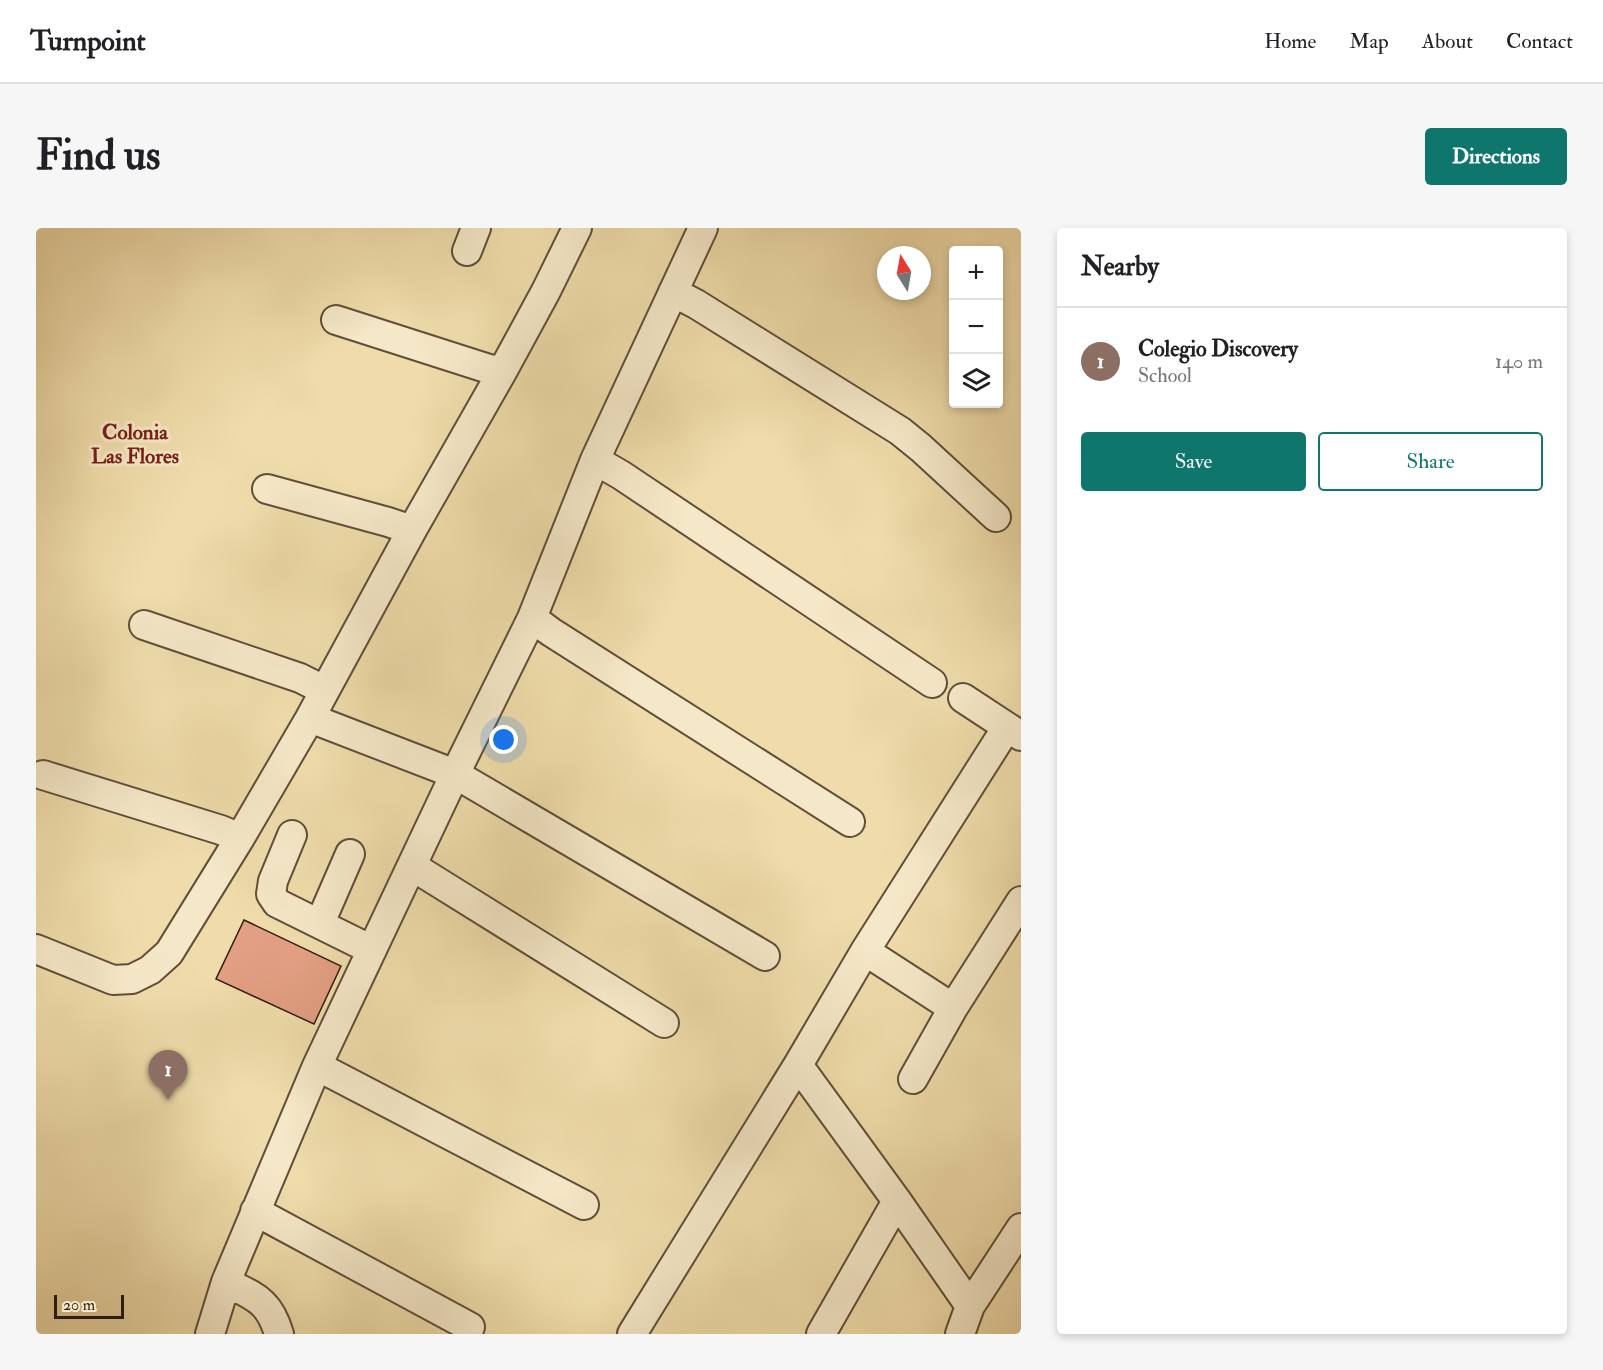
<!DOCTYPE html>
<meta charset="utf-8">
<style>
:root{--surface:#fff;--page:#f6f6f6;--text:#202124;--muted:#757577;--line:#e0e0e0;--accent:#0f766e}
body{margin:0;font-family:"IM FELL Double Pica",serif;background:var(--page);color:var(--text)}
.controls{position:absolute;right:18px;top:18px;display:grid;overflow:hidden;border-radius:6px;box-shadow:0 3px 9px #0003}
.controls button{width:54px;height:54px;display:grid;place-items:center;padding:0;border:0;border-bottom:2px solid var(--line);background:var(--surface);color:var(--text);font:30px sans-serif}
.compass{position:absolute;left:841px;top:18px;width:54px;height:54px;border-radius:50%;background:var(--surface);box-shadow:0 3px 9px #0003;rotate:349deg}
.scale{position:absolute;left:18px;bottom:15px;width:70px;box-sizing:border-box;padding-left:6px;border:3px solid #301e13;border-top:0;font-size:16px;line-height:21px;white-space:nowrap;color:#301e13;-webkit-text-stroke:4px #f5e8c8;paint-order:stroke}
.you{position:absolute;left:468px;top:512px;width:21px;height:21px;margin:-15px;border:4px solid #fff;border-radius:50%;background:#1a73e8;box-shadow:0 0 0 9px #1a73e833}
.badge{display:grid;place-items:center;width:39px;height:39px;border-radius:50%;background:var(--accent);color:#fff;font-size:20px;font-weight:700}
.pin{position:absolute;translate:-50% -50px;filter:drop-shadow(0 2px 3px #0008)}
.pin::after{content:'';position:absolute;top:32px;width:21px;height:18px;background:inherit;clip-path:polygon(0 0,100% 0,50% 100%)}
.list{margin:0;padding:0;list-style:none}
h2{display:flex;justify-content:space-between;align-items:center;height:78px;margin:0;padding:0 24px;font-size:26px}
h2 small{font-size:20px;font-weight:400;color:var(--muted)}
.list li{display:grid;grid-template-columns:39px 1fr auto;gap:18px;align-items:center;box-sizing:border-box;height:108px;padding:0 24px;border-top:2px solid var(--line)}
.list b{display:block;font-size:22px;white-space:nowrap}
.list p{margin:0;font-size:20px;white-space:nowrap;color:var(--muted)}
.list em{font-size:20px;font-style:normal;color:var(--muted)}
.actions{display:flex;gap:12px;padding:18px 24px}
.actions a{flex:1;padding:14px 0;border:2px solid var(--accent);border-radius:6px;text-align:center;font-size:21px;color:var(--accent)}
.actions .main{background:var(--accent);color:#fff}
.icon{flex:none;width:33px;height:33px;fill:none;stroke:currentColor;stroke-width:2;stroke-linecap:round;stroke-linejoin:round}
.map{position:relative;flex:none;width:985px;height:1106px;overflow:hidden;border-radius:6px}
header{display:flex;align-items:center;gap:36px;box-sizing:border-box;height:84px;padding:0 30px;background:var(--surface);border-bottom:2px solid var(--line)}
header strong{font-size:28px}
nav{display:flex;gap:33px;margin-inline-start:auto;font-size:21px}
.intro{display:flex;align-items:center;justify-content:space-between;box-sizing:border-box;height:144px;padding:0 36px}
h1{margin:0;font-size:42px}
.button{padding:15px 27px;border-radius:6px;background:var(--accent);color:#fff;font-size:21px;font-weight:700}
main{display:flex;gap:36px;padding:0 36px}
aside{flex:1;background:var(--surface);border-radius:6px;box-shadow:0 3px 9px #0003}
.map>svg:first-child{display:block}
</style>
<header>
<strong>Turnpoint</strong>
<nav><a>Home</a><a>Map</a><a>About</a><a>Contact</a></nav>
</header>
<div class="intro"><h1>Find us</h1><a class="button">Directions</a></div>
<main>
<div class="map">
<svg width="985" height="1106" viewBox="0 0 985 1106">
<rect width="100%" height="100%" fill="#efdcaa"/>
<filter id="stains"><feTurbulence type="fractalNoise" baseFrequency=".00333" numOctaves="4"/><feColorMatrix values="0 0 0 0 .2 0 0 0 0 .09 0 0 0 0 .02 0 0 0 .5 -.17"/></filter>
<radialGradient id="worn" r=".72"><stop offset=".6" stop-color="#630" stop-opacity="0"/><stop offset="1" stop-color="#630" stop-opacity=".3"/></radialGradient>
<path fill="#e39f83" stroke="#301e13" stroke-width="1.5" d="M208,692L305,738L278,796L180,751Z"/>
<g fill="none" stroke-linecap="round" stroke-linejoin="round">
<g stroke="#604e39" stroke-width="32">
<path id="minor" d="M431,23L440,0
M637,64L660,76L864,203L885,220L960,289
M300,92L450,140L466,144
M559,232L585,247L896,455
M231,261L352,294L376,302
M496,390L515,404L814,594
M108,397L264,450L288,462
M927,470L985,508
M274,490L419,546L729,728
M7,547L185,602L204,610
M256,607L237,653L235,666L241,675L336,722
M376,638L628,795
M284,695L314,626
M0,721L77,752L96,751L114,742L133,725L204,610L274,490L376,302L466,144L510,63L541,0
M829,723L917,780
M762,837L861,973L934,1078
M281,838L548,977
M877,851L917,780L985,673
M219,983L434,1099
M190,1054C219,1069 233,1072 243,1106
M174,1106L190,1054L281,838L419,546L496,390L559,232L667,0
M596,1106L762,837L829,723L971,499
M785,1106L861,973
M924,1106L934,1078L985,1000"/>
</g>
<use href="#minor" stroke="#f5e8c8" stroke-width="28"/>
</g>
<g text-anchor="middle" stroke-width="6" stroke-linejoin="round" paint-order="stroke">
<g font-size="21" font-weight="bold" fill="#7a1f14" stroke="#f5e8c8">
<text x="99" y="211">Colonia<tspan x="99" dy="24">Las Flores</tspan></text>
</g>
</g>
<rect width="100%" height="100%" filter="url(#stains)"/>
<rect width="100%" height="100%" fill="url(#worn)"/>
</svg>
<div class="controls">
<button>+</button>
<button>−</button>
<button><svg class="icon" aria-label="layers" viewBox="0 0 24 24"><path d="M12 4l9 5-9 5-9-5zM3 14l9 5 9-5"/></svg></button>
</div>
<svg class="compass" viewBox="-18 -18 36 36"><path d="M0-13l5 13h-10z" fill="#e53935"/><path d="M0 13l5-13h-10z" fill="#757577"/></svg>
<div class="scale">20 m</div>
<div class="you"></div>
<div class="pin badge" style="left:132px;top:872px;background:#8d6e63">1</div>
</div>
<aside>
<h2>Nearby<small></small></h2>
<ul class="list">
<li><span class="badge" style="background:#8d6e63">1</span><div><b>Colegio Discovery</b><p>School</p></div><em>140 m</em></li>
</ul>
<div class="actions"><a class="main">Save</a><a>Share</a></div>
</aside>
</main>
